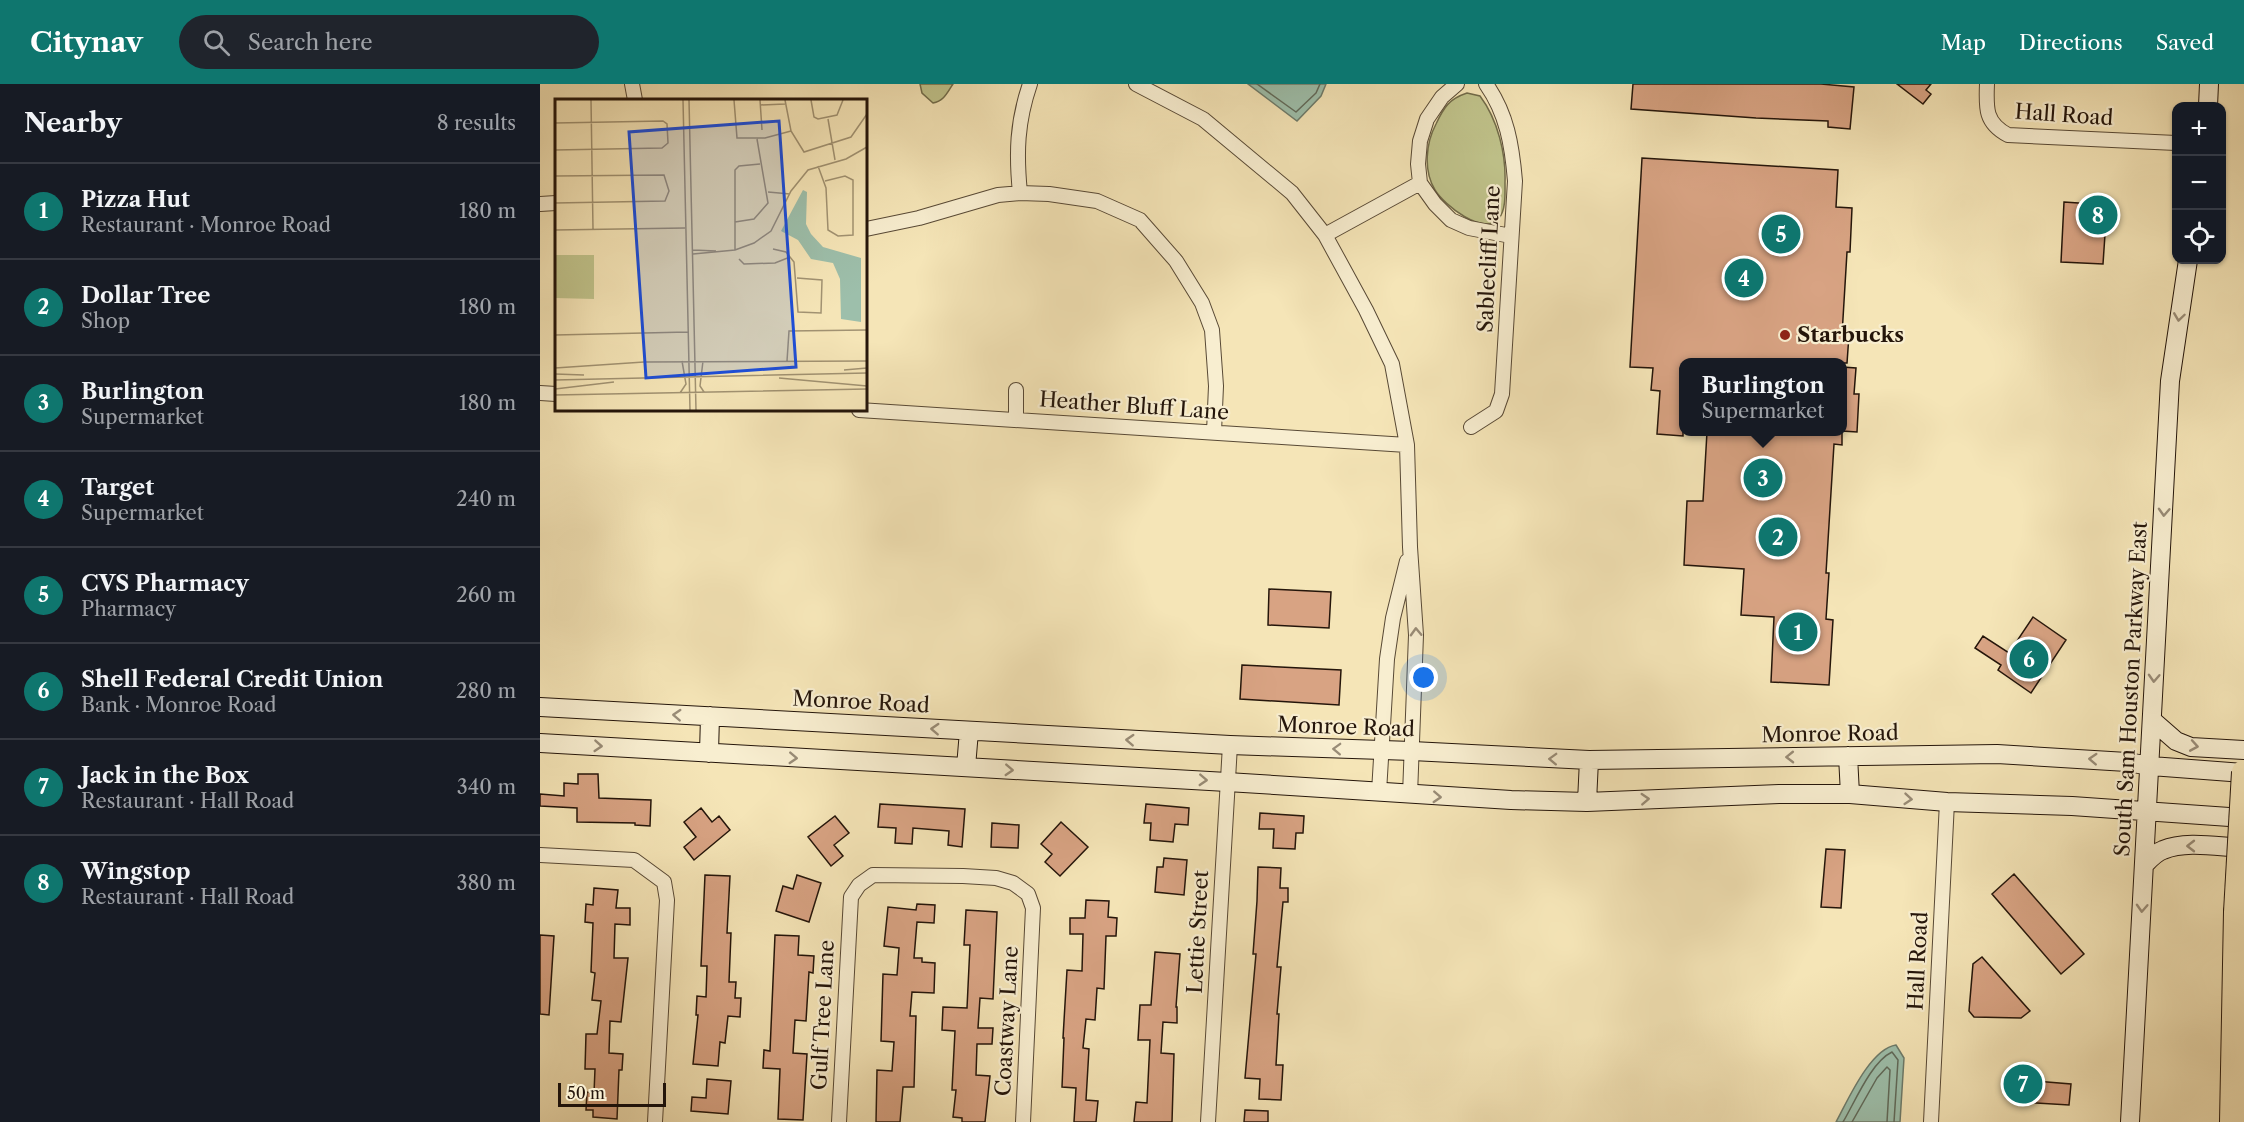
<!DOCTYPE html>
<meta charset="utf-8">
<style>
:root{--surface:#171b24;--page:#20242c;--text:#f1f3f6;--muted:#9ea1a6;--line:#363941;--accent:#0f766e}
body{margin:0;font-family:"Libre Caslon Text",serif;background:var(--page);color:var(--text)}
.controls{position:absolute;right:18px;top:18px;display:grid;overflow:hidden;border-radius:12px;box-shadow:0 2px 4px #0004}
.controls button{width:54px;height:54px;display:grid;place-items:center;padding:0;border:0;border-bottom:2px solid var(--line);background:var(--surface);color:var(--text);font:30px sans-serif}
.scale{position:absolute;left:18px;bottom:15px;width:108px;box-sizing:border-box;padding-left:6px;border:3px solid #24150a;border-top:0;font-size:16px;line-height:21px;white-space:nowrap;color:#24150a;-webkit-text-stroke:4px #f8eed0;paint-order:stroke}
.you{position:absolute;left:884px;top:594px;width:21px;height:21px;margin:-15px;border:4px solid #fff;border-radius:50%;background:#1a73e8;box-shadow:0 0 0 9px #1a73e833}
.badge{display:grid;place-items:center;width:39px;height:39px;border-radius:50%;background:var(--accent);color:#fff;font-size:20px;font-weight:700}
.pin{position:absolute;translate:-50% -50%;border:3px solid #fff;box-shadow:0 2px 6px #0006}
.popup{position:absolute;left:1139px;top:274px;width:168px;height:78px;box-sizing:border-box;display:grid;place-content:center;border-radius:12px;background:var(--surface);filter:drop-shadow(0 2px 4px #0005);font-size:20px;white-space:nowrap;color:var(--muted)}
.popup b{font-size:22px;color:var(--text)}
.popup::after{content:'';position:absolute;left:50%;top:100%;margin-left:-12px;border:12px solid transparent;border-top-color:var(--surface)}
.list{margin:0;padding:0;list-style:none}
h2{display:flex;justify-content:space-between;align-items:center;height:78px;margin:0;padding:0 24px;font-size:26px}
h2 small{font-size:20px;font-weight:400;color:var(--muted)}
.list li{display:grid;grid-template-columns:39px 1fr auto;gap:18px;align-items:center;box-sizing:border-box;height:96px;padding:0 24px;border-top:2px solid var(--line)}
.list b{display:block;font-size:22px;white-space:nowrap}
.list p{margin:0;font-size:20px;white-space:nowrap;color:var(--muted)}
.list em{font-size:20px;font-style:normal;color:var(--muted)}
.icon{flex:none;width:33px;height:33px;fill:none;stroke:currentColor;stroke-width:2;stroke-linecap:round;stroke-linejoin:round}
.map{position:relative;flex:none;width:1704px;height:1038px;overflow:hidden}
header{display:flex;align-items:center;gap:36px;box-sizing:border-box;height:84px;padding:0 30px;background:var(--accent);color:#fff}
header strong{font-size:28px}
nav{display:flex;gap:33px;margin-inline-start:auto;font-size:21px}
.search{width:420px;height:54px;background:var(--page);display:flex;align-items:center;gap:15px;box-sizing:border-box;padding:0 21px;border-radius:33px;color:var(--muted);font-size:22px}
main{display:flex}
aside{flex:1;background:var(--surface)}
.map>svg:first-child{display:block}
</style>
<header>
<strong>Citynav</strong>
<div class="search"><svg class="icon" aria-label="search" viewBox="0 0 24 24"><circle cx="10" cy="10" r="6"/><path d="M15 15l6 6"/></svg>Search here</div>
<nav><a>Map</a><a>Directions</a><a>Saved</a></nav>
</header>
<main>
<aside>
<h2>Nearby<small>8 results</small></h2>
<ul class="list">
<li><span class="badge">1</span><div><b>Pizza Hut</b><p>Restaurant · Monroe Road</p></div><em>180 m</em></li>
<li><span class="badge">2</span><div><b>Dollar Tree</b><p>Shop</p></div><em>180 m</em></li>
<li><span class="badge">3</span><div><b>Burlington</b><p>Supermarket</p></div><em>180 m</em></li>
<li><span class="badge">4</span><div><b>Target</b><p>Supermarket</p></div><em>240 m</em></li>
<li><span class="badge">5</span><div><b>CVS Pharmacy</b><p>Pharmacy</p></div><em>260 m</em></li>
<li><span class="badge">6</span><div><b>Shell Federal Credit Union</b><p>Bank · Monroe Road</p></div><em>280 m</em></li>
<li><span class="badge">7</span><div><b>Jack in the Box</b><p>Restaurant · Hall Road</p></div><em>340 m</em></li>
<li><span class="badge">8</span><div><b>Wingstop</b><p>Restaurant · Hall Road</p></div><em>380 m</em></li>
</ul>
</aside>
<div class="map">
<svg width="1704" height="1038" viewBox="0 0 1704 1038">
<rect width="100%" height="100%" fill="#f5e5b7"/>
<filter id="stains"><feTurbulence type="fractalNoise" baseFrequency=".00333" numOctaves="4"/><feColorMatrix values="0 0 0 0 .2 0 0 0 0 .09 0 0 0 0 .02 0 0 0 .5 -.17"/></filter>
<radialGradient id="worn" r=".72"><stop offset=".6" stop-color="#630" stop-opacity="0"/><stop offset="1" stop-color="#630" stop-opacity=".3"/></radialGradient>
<path fill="#c0c38b" stroke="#726c4a" stroke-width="1.5" d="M380,0H413C407,9 404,17 393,19L382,9Z
M927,9L940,12C958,36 966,70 965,99C965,109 966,126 959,134C944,153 904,121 895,106C883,86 886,59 896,40C904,23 909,15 927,9Z"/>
<path fill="#9dbfab" stroke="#6d7b6b" stroke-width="1.5" d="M708,0H786L781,12L757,37Z
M1356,961L1364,974L1360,1038H1296C1308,1016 1330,965 1356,961Z"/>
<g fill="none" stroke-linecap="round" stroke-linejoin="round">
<path stroke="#606a5a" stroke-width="1.5" d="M717,0L756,28L776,9L780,0
M1303,1038C1315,1018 1331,978 1352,968L1358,976L1354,1038
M1312,1038L1337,994L1347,983L1350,986L1347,1038"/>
</g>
<path fill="#d8a383" stroke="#24150a" stroke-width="1.5" d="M1093,0H1281L1314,3L1310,45L1288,43V37L1216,34L1091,25Z
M1357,0H1391L1386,6L1391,10L1383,20Z
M1102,74L1298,86L1296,123L1312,124L1310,168H1307L1302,251H1309L1307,279H1143V352L1117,350L1120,307L1111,306L1113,284L1090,283Z
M1524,118L1567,121L1563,180L1521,178Z
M1302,283L1316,284L1314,310H1319L1317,348L1302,347Z
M1167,348H1302V361L1294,360L1286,489H1289L1286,535L1293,536L1289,601L1231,598L1234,533L1201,531L1204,485L1144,481L1147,417H1163Z
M729,505L791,508L789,544L728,541Z
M1493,533L1526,556L1491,609L1458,586L1461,581L1435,564L1443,552L1469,569Z
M702,581L801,586L799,621L700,615Z
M38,690H58L59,714L111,716L110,742L95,741V739L37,738V724L0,722V710L24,712V699L38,700Z
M340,720L425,725L422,763L408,761L409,747L373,744L372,760L355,759L356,744L338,743Z
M606,720L649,724L648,741L635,740L633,758L610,756L611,739H604Z
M161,724L172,738L179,732L190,746L154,776L144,763L156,753L144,738Z
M720,729L764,732L763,749H756L755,765L733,764L734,745H719Z
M295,732L309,749L294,761L303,772L291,782L268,753Z
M521,738L548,763L520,792L505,778L512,770L501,760Z
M452,739L479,741L478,764L451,763Z
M1286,765L1305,766L1301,824L1281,823Z
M624,774L647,776L644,811L615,808L617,783H623Z
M718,783L741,784L740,804H748V818H743L737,883H741L737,930H739L736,981H743L741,1016L719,1015L720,995L705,994L716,870H713L717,817Z
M1474,790L1544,870L1521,890L1452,810Z
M165,791L190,792L187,849H191L189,898H196L195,914H201L200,933L188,932L185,959L180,958L178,982L153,980L158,931H156L157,912L166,913L167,882H161Z
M257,791L281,799L269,838L236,827L243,802L253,805Z
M54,804L78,806L76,824H90V841L75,840L74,874H88L81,938L70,937L69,969L83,970L82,986H79L77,1035L53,1033V1026H46L47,1008L54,1009L55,985H45L46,950H57L61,917L52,916L55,889L51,888L53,839L45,838L46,820L53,821Z
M546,816L569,817L568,833L577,834L576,852H566L564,905L557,904L555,936L546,935L543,964L549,965L546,1016L558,1017L556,1038H534L536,1004L522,1003L524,954H523L527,886L542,887L543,850H530V834H545Z
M377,820L395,821L394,839L377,838L374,874H382V878L395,879L394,909L372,908L370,932H376L374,1003H363L360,1038H336L337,986L352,987L354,958L341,957L343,890L357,891L359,864L344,862L348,823L376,826Z
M426,826L457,828L453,915L440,914L438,944H453L452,960H437L436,991L450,992L445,1038H422V1034L413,1033L416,1006H412L415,947L402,946L403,923L427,924L430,861H424Z
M0,851L14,852L9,931L0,930Z
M235,851L259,852L258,871L274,872L273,889L269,888L266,937L255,936L253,969L267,970L263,1036L238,1035L240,985L223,984L224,966L230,967Z
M615,868L640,870L636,923H637V939L623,938L621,969L634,970L632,1038H594L596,1018L607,1019L610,956H598L600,921H611Z
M1442,873L1490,927L1481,934L1434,933L1429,927L1433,880Z
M167,995L191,997L188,1030L151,1027L152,1013L166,1014Z
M1483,996L1531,1000L1529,1021L1482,1018Z
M705,1026L728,1027V1038H704Z"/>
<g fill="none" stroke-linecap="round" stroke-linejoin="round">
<g stroke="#584935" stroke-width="16">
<path id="minor" d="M92,0L95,16
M596,0L663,35L752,109L785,151L826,226L852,280L867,361L870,463L876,551L870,711
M917,0L902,13L887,35L880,57L878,80L880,99L895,120L911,136L929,144L971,152
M1447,0C1446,24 1445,39 1468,51L1636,59
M480,109C476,69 477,38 490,0
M0,120L16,119
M326,145L379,134L458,111L480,109L509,110L557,117L600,136L636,177L662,219L672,246L676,302L674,348
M785,151L880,99
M0,309L16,310
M319,326L867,361
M476,336V306
M931,343L956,327L962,310L975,97C972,61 967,30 946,0
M839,708L847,575L853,534L867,477
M0,771L94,776L124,798L127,816L115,1038
M299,1038L311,813L319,801L333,791L423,792L456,794L473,799L488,810L493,824L483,1038
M668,1038L690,661
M1391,1038L1407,718"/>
</g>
<g stroke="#24150a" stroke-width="20">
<path id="secondary" d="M1668,22L1669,0
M0,623L690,661L872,667L1049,676L1457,670L1587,678L1611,682L1704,689
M1612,636L1636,657L1651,663L1704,666
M0,659L687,698L971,716L1047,718L1239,710H1310L1407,718L1532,722L1704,734
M169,669L170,632
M1308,672L1310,710
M426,683L429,647
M1047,718L1049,676
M1604,781C1610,775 1615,769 1623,766C1646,756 1679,763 1704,764
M1590,1038L1630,297L1648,176"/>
</g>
<g stroke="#24150a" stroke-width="26">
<path id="motorway" d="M1692,1038L1696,828"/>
</g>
<use href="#minor" stroke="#f8eed0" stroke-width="14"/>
<use href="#secondary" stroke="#f8eed0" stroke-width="18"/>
<use href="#motorway" stroke="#f5e5b7" stroke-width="24"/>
<g stroke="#24150a" stroke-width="26" stroke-linecap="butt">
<path id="motorway-bridge" d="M1696,828L1704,688"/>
</g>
<use href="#motorway-bridge" stroke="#f5e5b7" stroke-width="24"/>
</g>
<defs><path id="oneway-chevron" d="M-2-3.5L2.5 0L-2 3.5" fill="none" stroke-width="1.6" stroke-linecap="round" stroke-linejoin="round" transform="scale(1.5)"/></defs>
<g stroke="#998c77">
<use href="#oneway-chevron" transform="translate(1639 233) rotate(98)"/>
<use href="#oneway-chevron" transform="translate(1624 428) rotate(93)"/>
<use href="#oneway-chevron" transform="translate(876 548) rotate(-92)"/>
<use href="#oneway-chevron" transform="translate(1614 594) rotate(93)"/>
<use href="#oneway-chevron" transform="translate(137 631) rotate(-177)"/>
<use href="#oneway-chevron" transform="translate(395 645) rotate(-177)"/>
<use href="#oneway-chevron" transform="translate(590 656) rotate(-177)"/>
<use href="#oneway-chevron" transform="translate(58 662) rotate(4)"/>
<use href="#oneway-chevron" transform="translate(1654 662) rotate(10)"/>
<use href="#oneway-chevron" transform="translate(797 665) rotate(-178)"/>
<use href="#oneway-chevron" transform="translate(1250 673) rotate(179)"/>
<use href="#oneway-chevron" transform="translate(253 674) rotate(3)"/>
<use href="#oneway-chevron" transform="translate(1013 675) rotate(-178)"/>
<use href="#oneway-chevron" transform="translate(1553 675) rotate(-177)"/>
<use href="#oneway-chevron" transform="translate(469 686) rotate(3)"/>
<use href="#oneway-chevron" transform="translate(663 696) rotate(3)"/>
<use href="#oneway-chevron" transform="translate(897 713) rotate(3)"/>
<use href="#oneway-chevron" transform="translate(1105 715) rotate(-3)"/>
<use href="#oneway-chevron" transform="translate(1368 715) rotate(5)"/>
<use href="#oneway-chevron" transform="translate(1651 762) rotate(180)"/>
<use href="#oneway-chevron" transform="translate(1602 824) rotate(93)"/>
</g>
<circle fill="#8f2418" stroke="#f8eed0" stroke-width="2" cx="1245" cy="251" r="6"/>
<g text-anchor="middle" stroke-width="4.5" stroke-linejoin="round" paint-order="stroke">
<g font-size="21" fill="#24150a" stroke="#f8eed0">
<text transform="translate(1524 31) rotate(4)" y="7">Hall Road</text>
<text transform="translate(949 175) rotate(-87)" y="7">Sablecliff Lane</text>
<text transform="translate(594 322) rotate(4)" y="7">Heather Bluff Lane</text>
<text transform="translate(1591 605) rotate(-87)" y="7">South Sam Houston Parkway East</text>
<text transform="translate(321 618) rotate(3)" y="7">Monroe Road</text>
<text transform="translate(806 643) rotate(2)" y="7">Monroe Road</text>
<text transform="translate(1290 650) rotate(-1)" y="7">Monroe Road</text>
<text transform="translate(658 848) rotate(-87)" y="7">Lettie Street</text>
<text transform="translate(1378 877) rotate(-87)" y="7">Hall Road</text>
<text transform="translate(283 931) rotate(-87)" y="7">Gulf Tree Lane</text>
<text transform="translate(467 937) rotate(-87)" y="7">Coastway Lane</text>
</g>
<g font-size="21" font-weight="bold" fill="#24150a" stroke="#f8eed0" text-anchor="start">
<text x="1257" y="258">Starbucks</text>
</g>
</g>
<g transform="translate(15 15)">
<rect width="312" height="312" fill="#f5e5b7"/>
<path d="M0,156H39V200L0,199Z" fill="#c0c38b"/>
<path d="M248,91L252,93L251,125L256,135L268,148L306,159V223L286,220L285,180L278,164L256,160L243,141L226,132Z" fill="#9dbfab"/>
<path fill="none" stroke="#a19272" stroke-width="1.5" d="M36,1L38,130M128,1L135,311M134,1L141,311M179,1L182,39H210L236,32M205,1L207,31M230,1L236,32L249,53L296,38L312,15M256,1L259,18L263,20L282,16L288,1M205,6L230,5M273,20L280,61M0,24L108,22L112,25L113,44L107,49L0,51M263,67L271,89L273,131L283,137L298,136V81L290,77L270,82M0,77L109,76L114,92L110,102L0,104M213,93L235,95M180,123L199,120L213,104L202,40M0,131L130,129M218,150L231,153L239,163L243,213L266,214L267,181L242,179M138,151L161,152M180,151V71L184,67L205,65M138,155L180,151L199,144L216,132L236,92L253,71L291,60L312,48M184,160L189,165L220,164L235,158M0,236L133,233M148,262L145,287L149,293M232,262L234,232L312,231M0,269L89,263L312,262M289,271L312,269M0,275L29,276M224,279L312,287M0,281L312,274M0,290L59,283M125,294L131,285L127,262M0,296L312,290"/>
<path fill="#1d4ed8" fill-opacity="0.15" stroke="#1d4ed8" stroke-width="3" d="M224,22L241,268L91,279L74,33Z"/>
<rect width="312" height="312" fill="none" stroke="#24150a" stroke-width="3"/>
</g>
<rect width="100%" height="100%" filter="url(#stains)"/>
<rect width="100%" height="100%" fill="url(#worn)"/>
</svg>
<div class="controls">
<button>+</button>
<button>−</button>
<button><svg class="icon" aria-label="locate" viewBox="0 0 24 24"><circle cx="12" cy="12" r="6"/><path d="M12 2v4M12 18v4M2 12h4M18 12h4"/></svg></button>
</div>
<div class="scale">50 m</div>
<div class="you"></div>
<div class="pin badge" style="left:1258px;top:548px">1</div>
<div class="pin badge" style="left:1238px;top:453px">2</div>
<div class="pin badge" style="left:1223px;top:394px">3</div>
<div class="popup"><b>Burlington</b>Supermarket</div>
<div class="pin badge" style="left:1204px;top:194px">4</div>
<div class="pin badge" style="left:1241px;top:150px">5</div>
<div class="pin badge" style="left:1489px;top:575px">6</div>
<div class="pin badge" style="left:1483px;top:1000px">7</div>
<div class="pin badge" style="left:1558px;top:131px">8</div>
</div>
</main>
